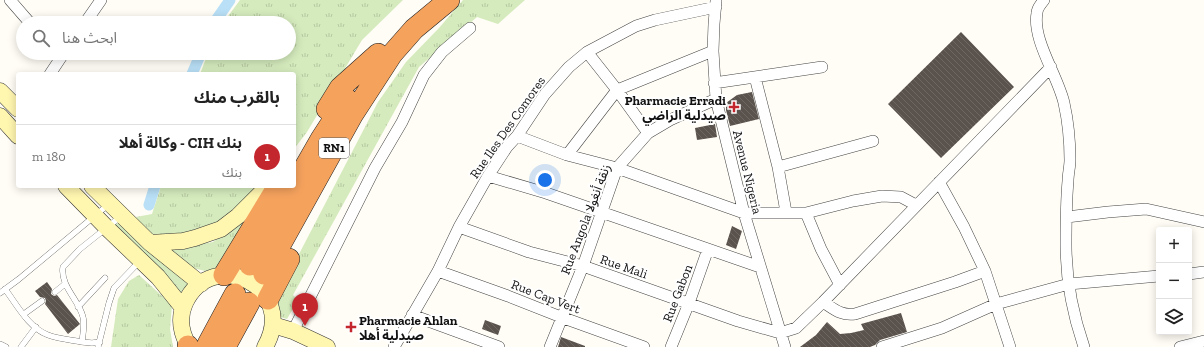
<!DOCTYPE html>
<html lang="ar">
<meta charset="utf-8">
<style>
:root{--surface:#fff;--page:#f6f6f6;--text:#222;--muted:#767676;--line:#e0e0e0;--accent:#c4262e}
body{margin:0;font-family:"Zilla Slab","Noto Sans Arabic",serif;background:var(--page);color:var(--text);direction:rtl}
.controls{position:absolute;right:12px;bottom:12px;display:grid;overflow:hidden;border-radius:4px;box-shadow:0 2px 10px #0003}
.controls button{width:36px;height:36px;display:grid;place-items:center;padding:0;border:0;border-bottom:1px solid var(--line);background:var(--surface);color:var(--text);font:20px sans-serif}
.you{position:absolute;left:545px;top:180px;width:14px;height:14px;margin:-10px;border:3px solid #fff;border-radius:50%;background:#1a73e8;box-shadow:0 0 0 6px #1a73e833}
.badge{display:grid;place-items:center;width:26px;height:26px;border-radius:50%;background:var(--accent);color:#fff;font-size:13px;font-weight:700}
.pin{position:absolute;translate:-50% -33px;filter:drop-shadow(0 1px 2px #0008)}
.pin::after{content:'';position:absolute;top:21px;width:14px;height:12px;background:inherit;clip-path:polygon(0 0,100% 0,50% 100%)}
.list{margin:0;padding:0;list-style:none}
h2{display:flex;justify-content:space-between;align-items:center;height:52px;margin:0;padding:0 16px;font-size:17px}
h2 small{font-size:13px;font-weight:400;color:var(--muted)}
.list li{display:grid;grid-template-columns:26px 1fr auto;gap:12px;align-items:center;box-sizing:border-box;height:64px;padding:0 16px;border-top:1px solid var(--line)}
.list b{display:block;font-size:15px;white-space:nowrap}
.list p{margin:0;font-size:13px;white-space:nowrap;color:var(--muted)}
.list em{font-size:13px;font-style:normal;color:var(--muted)}
.icon{flex:none;width:22px;height:22px;fill:none;stroke:currentColor;stroke-width:2;stroke-linecap:round;stroke-linejoin:round}
.map{position:relative;flex:none;width:1204px;height:347px;overflow:hidden;direction:ltr}
.search{position:absolute;background:var(--surface);box-shadow:0 2px 10px #0003;left:16px;top:16px;width:280px;height:44px;display:flex;align-items:center;gap:10px;box-sizing:border-box;padding:0 14px;border-radius:22px;color:var(--muted);font-size:15px}
.panel{position:absolute;background:var(--surface);box-shadow:0 2px 10px #0003;left:16px;top:72px;width:280px;height:116px;border-radius:4px;direction:rtl}
.map>svg:first-child{display:block}
</style>
<div class="map">
<svg width="1204" height="347" viewBox="0 0 1204 347">
<defs>
<pattern id="grass-tufts" width="24" height="20" patternUnits="userSpaceOnUse"><rect width="24" height="20" fill="#d5ebbd"/><path d="M3 7l-1-3M5 7V3M7 7l1-3M15 17l-1-3M17 17v-4M19 17l1-3" fill="none" stroke="#b6c8a1"/></pattern>
<pattern id="building-back-hatch" width="6" height="6" patternUnits="userSpaceOnUse"><rect width="6" height="6" fill="#5a524d"/><path d="M-1 5l2 2M0 0l6 6M5-1l2 2" fill="none" stroke="#6d6662"/></pattern>
</defs>
<rect width="100%" height="100%" fill="#fffdf5"/>
<path fill="url(#grass-tufts)" d="M240,0H403L362,40L307,132L294,149V74H200L208,53H289V23H223Z
M463,0H525L498,24L477,17L419,67L293,295L298,300L287,319L280,317L276,306L285,281L378,102L406,62L439,28Z
M161,186H265L218,228L158,241L148,234L136,217L152,214Z
M275,186L221,267L205,271L189,267L168,250L213,242L240,221Z
M115,223L120,224L167,267L190,283L180,293L115,228Z
M139,275L172,305L170,329L173,347H111L118,299L129,281Z"/>
<g fill="none" stroke-linecap="round" stroke-linejoin="round">
<path stroke="#b9e0f7" stroke-width="11" d="M214,23L230,0
M192,74L201,53
M149,205L155,186"/>
</g>
<path fill="url(#building-back-hatch)" d="M961,32L1014,87L941,158L888,104Z
M752,92L759,119L730,126L726,110V103L737,95Z
M715,124L717,137L697,140L695,128Z
M732,226L742,231L736,249L726,245Z
M47,282L52,289L51,294L54,296L57,295L80,324L68,334L45,304L46,301L45,298L40,297L35,291Z
M901,313L907,332L880,340L875,345L870,347H800L816,335L827,322L840,334L851,333L864,330L861,324Z
M485,320L501,326L498,335L482,329Z
M561,337L585,346V347H558Z"/>
<g fill="none" stroke-linecap="round" stroke-linejoin="round">
<g stroke="#444" stroke-width="6">
<path id="lane" d="M5,289C17,305 29,328 48,335C59,339 71,340 82,342
M55,292L65,284
M0,293L19,279L109,204
M78,307L105,278
M24,314L42,301
M100,342L92,343L82,342C83,334 85,324 83,317C79,300 60,286 63,267L80,249L120,217
M0,344L6,347
M21,347L36,327
M98,347L109,303L114,288L139,262"/>
</g>
<g stroke="#444" stroke-width="12">
<path id="street" d="M10,0L30,23
M1044,0C1041,4 1037,8 1037,13C1032,40 1058,76 1064,103C1068,121 1070,141 1070,160C1070,167 1068,174 1068,181C1066,203 1066,224 1066,245C1066,279 1073,315 1084,347
M716,1L714,24L713,51L716,99L744,213L785,347
M85,23L101,0
M587,52L617,90L648,133
M50,74L64,53
M755,77L778,167L786,212
M714,83L822,67
M517,136L567,155L617,168L744,213H806L853,201L882,196L901,197L916,205
M567,155L617,90L713,51
M778,167L873,141
M488,176L546,193L760,267
M939,182L964,227L985,271L1010,347
M806,213L821,249L840,285
M1067,217L1108,212L1146,209L1204,222
M459,227L529,252L583,266L738,321L780,333L796,328L823,302L1051,67
M438,271L508,296L561,317L644,347
M1189,274L1204,272
M823,302C834,309 841,316 855,314L955,282L985,271
M412,315L499,347
M293,331L375,168L402,122L424,75L442,52L470,28
M394,347L438,271L459,227L488,176L507,147L517,136L545,94L569,67L587,52L636,26L655,20L716,7
M550,347L583,266L617,168L648,133L670,120L716,99
M671,347L689,303L708,249
M882,347L942,328L996,304L1069,284L1159,276
M1180,347L1204,341"/>
</g>
<g stroke="#333" stroke-width="17">
<path id="secondary" d="M0,91L18,109
M0,116L18,136
M66,186L107,228L158,277L183,308
M92,186L150,243L201,284
M150,243L183,241L195,238L221,229L238,216L268,186
M273,325L293,331L327,347
M189,347C181,333 178,318 185,303C212,245 299,287 265,347"/>
</g>
<g stroke="#222" stroke-width="22">
<path id="highway" d="M327,109L340,88L378,54
M294,186L321,139L347,99
M250,265L286,200
M264,274L353,114L392,54L414,29L449,0
M224,275L278,186
M268,299L289,259
M208,344L235,294
M188,347V346
M225,347L249,303"/>
</g>
<use href="#lane" stroke="#fff" stroke-width="5.5"/>
<use href="#street" stroke="#fff" stroke-width="11"/>
<use href="#secondary" stroke="#fff6b0" stroke-width="16"/>
<use href="#highway" stroke="#f5a25d" stroke-width="21"/>
</g>
<g fill="#c4262e" stroke="#fff" stroke-width="1.5">
<path d="M732 101h4v4h4v4h-4v4h-4v-4h-4v-4h4z"/>
<path d="M349 321h4v4h4v4h-4v4h-4v-4h-4v-4h4z"/>
</g>
<g text-anchor="middle" stroke-width="4" stroke-linejoin="round" paint-order="stroke">
<rect fill="#fff" stroke="#585858" stroke-width="1" x="319" y="138" width="30" height="20" rx="3"/>
<g font-size="12" font-weight="bold" fill="#111">
<text x="334" y="152">RN1</text>
</g>
<g font-size="13" font-weight="bold" fill="#111" stroke="#fff" text-anchor="end">
<text x="726" y="105">Pharmacie Erradi<tspan x="726" dy="15">صيدلية الراضي</tspan></text>
<text x="359" y="325" text-anchor="start">Pharmacie Ahlan<tspan x="359" dy="15">صيدلية أهلا</tspan></text>
</g>
<g font-size="13" fill="#111" stroke="#fff">
<text transform="translate(507 127) rotate(-55)" y="5">Rue Iles Des Comores</text>
<text transform="translate(748 172) rotate(76)" y="5">Avenue Nigeria</text>
<text transform="translate(585 219) rotate(-69)" y="5">Rue Angola زنقة أنغولا</text>
<text transform="translate(624 266) rotate(19)" y="5">Rue Mali</text>
<text transform="translate(677 293) rotate(-69)" y="5">Rue Gabon</text>
<text transform="translate(546 296) rotate(21)" y="5">Rue Cap Vert</text>
</g>
</g>
</svg>
<div class="controls">
<button>+</button>
<button>−</button>
<button><svg class="icon" aria-label="layers" viewBox="0 0 24 24"><path d="M12 4l9 5-9 5-9-5zM3 14l9 5 9-5"/></svg></button>
</div>
<div class="you"></div>
<div class="pin badge" style="left:305px;top:326px">1</div>
<div class="search"><svg class="icon" aria-label="search" viewBox="0 0 24 24"><circle cx="10" cy="10" r="6"/><path d="M15 15l6 6"/></svg>ابحث هنا</div>
<section class="panel">
<h2>بالقرب منك<small></small></h2>
<ul class="list">
<li><span class="badge">1</span><div><b>بنك CIH - وكالة أهلا</b><p>بنك</p></div><em>180 m</em></li>
</ul>
</section>
</div>
